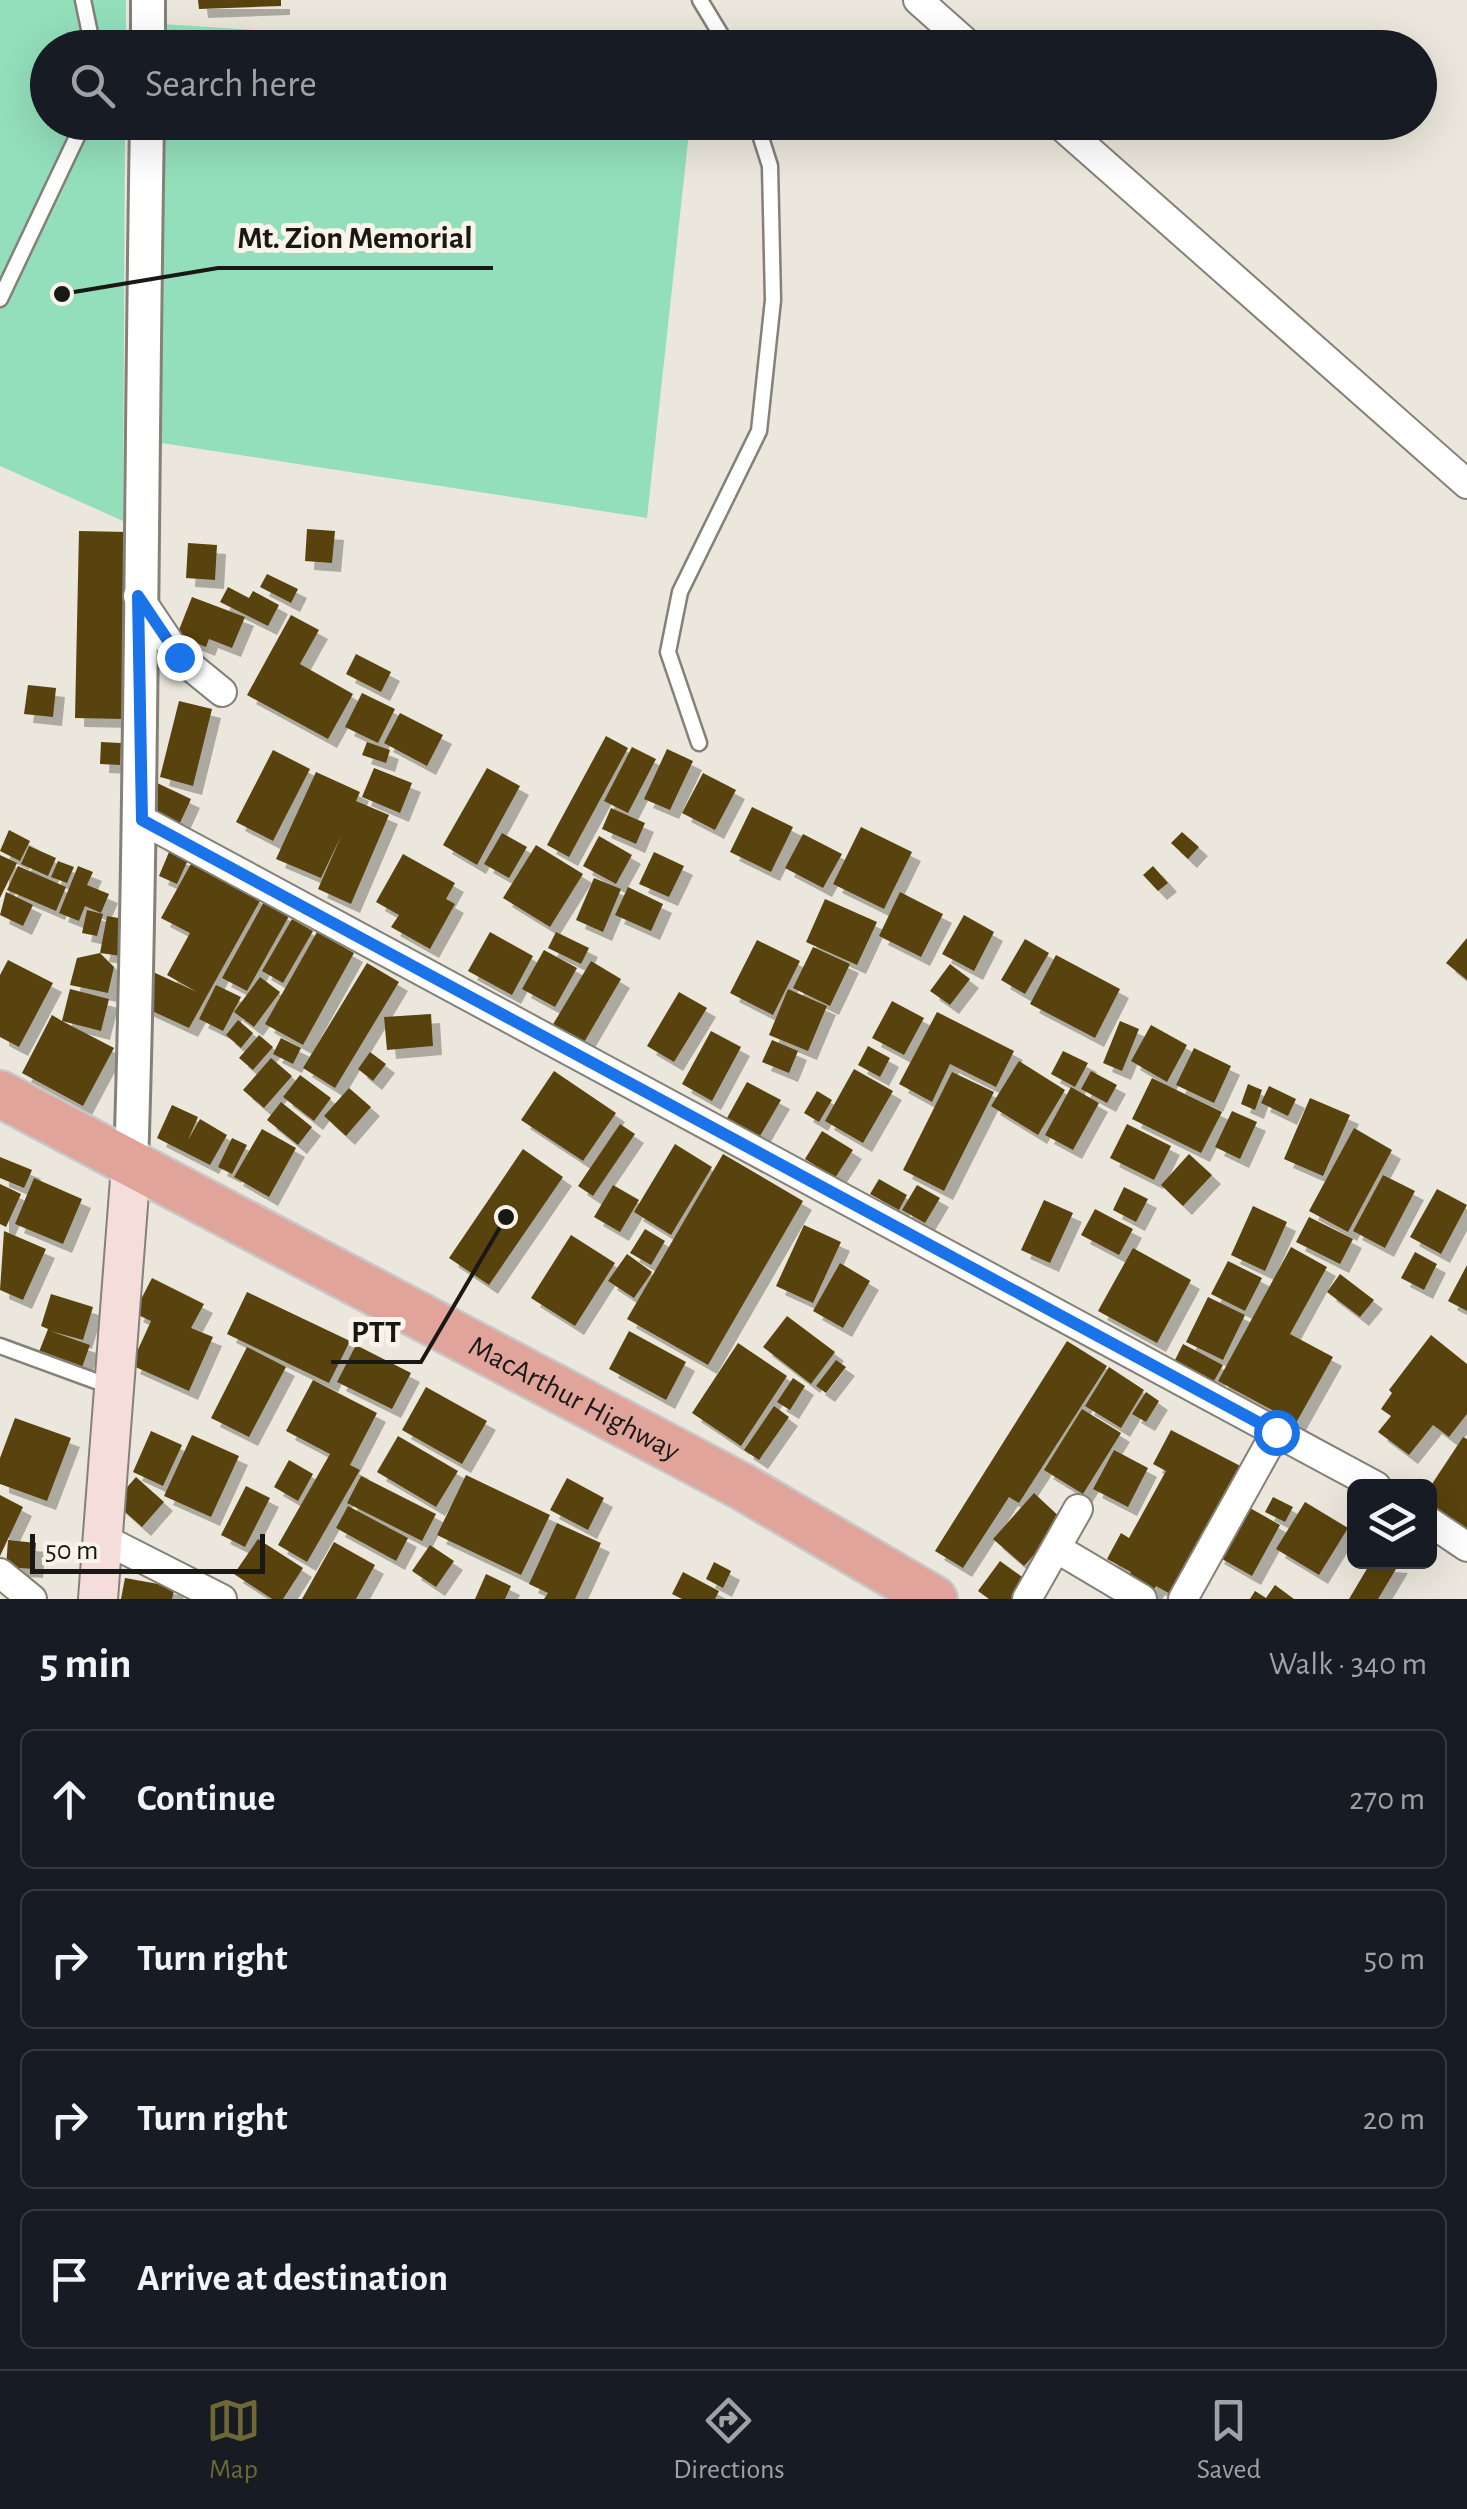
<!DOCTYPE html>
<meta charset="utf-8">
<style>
:root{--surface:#171b24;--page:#20242c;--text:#f1f3f6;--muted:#9ea1a6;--line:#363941;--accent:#6f6834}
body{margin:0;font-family:"Alegreya Sans",sans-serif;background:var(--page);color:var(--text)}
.controls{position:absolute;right:30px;bottom:30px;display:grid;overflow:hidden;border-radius:15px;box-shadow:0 10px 40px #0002}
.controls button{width:90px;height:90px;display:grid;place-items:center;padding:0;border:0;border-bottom:2px solid var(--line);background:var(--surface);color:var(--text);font:50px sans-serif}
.scale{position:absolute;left:30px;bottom:25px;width:235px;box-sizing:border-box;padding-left:10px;border:5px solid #1a1815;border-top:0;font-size:28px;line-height:35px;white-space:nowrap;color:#1a1815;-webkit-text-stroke:8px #f9f4e9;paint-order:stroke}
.stop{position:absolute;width:30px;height:30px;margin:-22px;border:8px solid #1a73e8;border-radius:50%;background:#fff}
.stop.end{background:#1a73e8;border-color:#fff;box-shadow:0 2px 10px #0008}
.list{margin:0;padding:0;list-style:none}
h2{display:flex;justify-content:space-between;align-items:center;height:130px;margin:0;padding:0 40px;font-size:42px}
h2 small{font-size:32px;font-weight:400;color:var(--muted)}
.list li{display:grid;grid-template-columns:65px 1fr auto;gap:30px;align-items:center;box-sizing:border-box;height:140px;margin:0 20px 20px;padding:0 20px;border:2px solid var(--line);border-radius:15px}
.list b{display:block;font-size:38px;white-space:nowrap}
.list em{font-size:32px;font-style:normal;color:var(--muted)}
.icon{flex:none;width:55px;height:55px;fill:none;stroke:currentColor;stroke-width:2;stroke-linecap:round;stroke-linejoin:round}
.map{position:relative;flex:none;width:1467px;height:1599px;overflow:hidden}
.search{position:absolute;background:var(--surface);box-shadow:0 10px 40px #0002;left:30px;right:30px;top:30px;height:110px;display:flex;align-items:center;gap:25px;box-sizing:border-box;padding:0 35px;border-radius:55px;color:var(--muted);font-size:38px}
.sheet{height:770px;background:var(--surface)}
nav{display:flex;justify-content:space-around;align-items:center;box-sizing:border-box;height:140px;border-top:2px solid var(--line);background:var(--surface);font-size:28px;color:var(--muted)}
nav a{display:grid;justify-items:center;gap:5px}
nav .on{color:var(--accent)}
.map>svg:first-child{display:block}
</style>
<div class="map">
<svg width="1467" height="1599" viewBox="0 0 1467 1599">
<defs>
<filter id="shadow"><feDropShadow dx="9" dy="9" stdDeviation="0" flood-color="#0004"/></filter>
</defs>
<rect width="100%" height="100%" fill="#ebe7dc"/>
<path fill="#93dfbb" d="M0,0H126V47L48,48V122L125,123L123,521L0,466Z
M162,24L521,47L162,48Z
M160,123H690L647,518L155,442Z"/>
<path fill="#58430d" filter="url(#shadow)" d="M198,0H281V6L199,9Z
M307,529L335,531L332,563L305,561Z
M79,531L129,532L124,719L75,718Z
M188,543L217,545L215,580L186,578Z
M267,574L298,589L291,603L260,587Z
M228,587L249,598L253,591L279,605L268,626L220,602Z
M192,597L245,617L232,648L209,639L206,647L177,635Z
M291,615L319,630L300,664L353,694L328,739L247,695Z
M356,654L391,672L381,692L346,674Z
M28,685L56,688L53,717L24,714Z
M362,693L395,709L378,743L345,727Z
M179,701L212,709L193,786L160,777Z
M400,713L443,735L427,766L384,743Z
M606,736L628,748L569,857L547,845Z
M101,742L121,743L120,765L100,764Z
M367,742L390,750L386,763L362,755Z
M632,747L656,759L628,813L604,801Z
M667,749L693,761L670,810L644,799Z
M273,750L310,769L273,841L236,822Z
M374,768L412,783L400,813L362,797Z
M487,768L520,786L477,865L443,845Z
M316,772L360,792L356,801L389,815L351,904L318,889L342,834L321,878L276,859Z
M703,773L736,790L715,830L682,813Z
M155,782L191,799L179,825L142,808Z
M752,807L793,827L771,872L730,852Z
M611,808L645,823L636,844L602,829Z
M861,827L912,852L884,909L833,884Z
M9,830L30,841L20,861L0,851Z
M1182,832L1199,847L1188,859L1171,843Z
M502,833L527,847L509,878L484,864Z
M803,834L842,854L823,888L785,868Z
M599,836L632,855L616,884L583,866Z
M536,845L583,874L550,927L503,898Z
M29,846L56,858L48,876L21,864Z
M169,852L188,860L177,884L159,876Z
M654,852L684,866L669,897L639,884Z
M403,854L455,883L446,899L455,904L430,949L391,927L399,915L376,902Z
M0,855L17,863L0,898Z
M58,861L74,867L67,883L51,877Z
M192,862L261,899L189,1028L139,1005L153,972L197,992L167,975L190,933L161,918Z
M18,866L66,887L56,911L7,890Z
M78,866L93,872L87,885L109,894L101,913L85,906L79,921L59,913Z
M1153,866L1168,883L1158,891L1143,875Z
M594,878L621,889L603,932L576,920Z
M628,887L663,904L651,931L615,915Z
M6,892L33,905L23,926L0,915Z
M900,892L943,914L921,957L879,936Z
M825,899L877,922L857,965L806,942Z
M264,902L289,916L247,991L222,978Z
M87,910L103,914L97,936L82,933Z
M964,915L994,932L974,971L942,954Z
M107,916L135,921L128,957L100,953Z
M292,919L313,931L283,983L262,971Z
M317,932L354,953L303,1045L265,1024Z
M490,932L533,956L512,995L468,971Z
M556,932L589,948L581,964L548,948Z
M1467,938V980L1446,963Z
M1025,939L1049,953L1025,994L1001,980Z
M757,940L800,961L773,1015L730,993Z
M813,947L850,964L830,1006L793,988Z
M544,950L577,968L555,1007L522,989Z
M100,953L114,967L108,993L70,985L77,958Z
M1056,955L1120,989L1095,1038L1030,1004Z
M8,960L53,983L19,1047L0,1037V975Z
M591,961L621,979L583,1044L552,1026Z
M367,963L399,982L335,1088L303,1068Z
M950,964L970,979L950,1005L930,991Z
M260,977L280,992L254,1027L234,1012Z
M216,985L241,997L223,1031L199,1019Z
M70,989L109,999L101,1031L62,1021L114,1048L83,1106L22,1073L52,1015L62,1021Z
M788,989L827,1006L808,1051L769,1035Z
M679,992L707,1008L674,1062L647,1046Z
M892,1001L924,1018L904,1055L872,1038Z
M937,1012L1014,1051L996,1087L950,1064L932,1102L899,1084Z
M431,1014L433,1046L387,1050L384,1017Z
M238,1020L253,1033L241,1048L226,1035Z
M1120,1021L1139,1029L1122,1071L1103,1063Z
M1151,1025L1187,1045L1167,1082L1131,1061Z
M711,1031L741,1047L712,1101L682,1084Z
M259,1035L273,1047L253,1070L239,1058Z
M281,1038L301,1048L293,1064L273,1054Z
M772,1040L798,1051L789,1073L762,1062Z
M868,1046L890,1058L880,1077L858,1065Z
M1194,1048L1231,1066L1214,1103L1176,1085Z
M1063,1051L1088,1063L1075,1087L1051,1074Z
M370,1052L386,1064L373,1081L358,1069Z
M271,1058L292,1076L264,1108L243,1090Z
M1019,1061L1065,1090L1038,1135L991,1106Z
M854,1069L893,1091L863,1143L825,1121Z
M554,1071L616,1113L583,1161L521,1120Z
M1091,1071L1117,1085L1107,1103L1081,1089Z
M952,1072L994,1092L944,1191L903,1170Z
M300,1075L331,1098L314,1121L283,1097Z
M1152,1078L1222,1112L1201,1153L1132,1119Z
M747,1082L781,1100L760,1136L727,1118Z
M1248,1084L1262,1090L1255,1110L1241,1104Z
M1269,1086L1296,1099L1288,1116L1261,1103Z
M1071,1087L1099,1103L1073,1150L1045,1135Z
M349,1088L371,1107L346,1136L324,1116Z
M817,1091L832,1100L819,1122L804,1113Z
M1310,1098L1350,1115L1323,1176L1284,1159Z
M281,1102L312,1127L298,1145L267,1120Z
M172,1105L198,1117L188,1140L200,1119L227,1135L210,1165L157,1138Z
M1232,1111L1257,1122L1240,1159L1215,1147Z
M620,1124L635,1134L593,1196L578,1186Z
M1127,1124L1171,1146L1154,1180L1110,1158Z
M1354,1128L1392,1150L1348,1232L1309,1211Z
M262,1129L296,1148L269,1197L234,1177Z
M822,1131L853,1150L835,1178L805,1159Z
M232,1138L247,1145L232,1174L218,1167Z
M675,1144L712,1167L671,1235L634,1212Z
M523,1149L563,1177L489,1285L449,1258Z
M723,1154L803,1201L708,1365L627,1319Z
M1189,1154L1212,1175L1183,1206L1161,1185Z
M0,1157L32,1170L24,1188L0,1178Z
M1383,1175L1415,1191L1385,1248L1353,1231Z
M34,1178L82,1199L63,1244L15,1224Z
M879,1179L907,1195L899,1210L870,1194Z
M0,1184L21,1194L6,1227L0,1224Z
M613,1185L639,1200L620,1232L594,1217Z
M917,1185L940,1198L925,1223L902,1210Z
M1124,1187L1148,1199L1136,1222L1113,1210Z
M1437,1189L1467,1205L1441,1254L1410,1237Z
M1044,1200L1073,1213L1050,1263L1021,1250Z
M1253,1206L1287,1222L1265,1271L1231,1255Z
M1095,1209L1133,1229L1119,1255L1081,1235Z
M1309,1217L1353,1239L1340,1264L1296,1242Z
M804,1225L841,1242L813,1303L776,1286Z
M645,1229L665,1241L651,1265L630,1253Z
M4,1231L46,1249L23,1300L0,1290Z
M571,1235L615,1263L575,1326L531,1298Z
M1291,1247L1327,1267L1290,1334L1333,1357L1296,1423L1218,1381Z
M1133,1248L1191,1280L1157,1343L1098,1311Z
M1415,1252L1437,1264L1424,1290L1401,1278Z
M627,1254L652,1272L634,1298L608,1281Z
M1228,1261L1262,1278L1245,1311L1211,1294Z
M840,1263L870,1281L843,1328L813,1311Z
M1467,1265V1311L1448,1301Z
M1340,1274L1374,1300L1360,1317L1327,1292Z
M152,1278L204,1304L191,1328L213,1337L189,1391L131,1365L151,1321L134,1313Z
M247,1292L350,1341L329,1383L227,1334Z
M51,1294L93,1307L83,1340L50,1331L90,1345L80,1373L37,1357L48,1329L41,1326Z
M1208,1297L1245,1315L1223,1360L1186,1342Z
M787,1316L835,1352L811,1384L763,1347Z
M629,1331L686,1362L666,1400L609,1369Z
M1431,1335L1467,1364V1414L1449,1437L1433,1425L1409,1455L1378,1432L1391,1416L1381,1409L1392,1393L1389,1390Z
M1067,1341L1107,1366L1019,1503L1009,1497L963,1568L935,1551Z
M738,1343L787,1376L741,1446L692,1413Z
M1183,1344L1223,1365L1214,1381L1175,1360Z
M356,1345L411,1373L392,1409L337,1382Z
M247,1347L286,1367L249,1437L211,1418Z
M836,1360L846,1367L826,1393L816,1386Z
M1109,1367L1144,1390L1121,1428L1085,1406Z
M793,1378L805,1386L790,1410L777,1402Z
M313,1380L377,1413L350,1465L360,1470L307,1562L278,1545L330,1454L286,1431Z
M426,1387L487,1421L462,1464L402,1430Z
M1146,1392L1159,1401L1146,1422L1132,1414Z
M774,1406L789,1417L759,1460L744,1450Z
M1082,1409L1121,1433L1083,1494L1044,1470Z
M15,1418L71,1438L47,1501L0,1484V1458Z
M1171,1430L1252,1472L1174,1596L1156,1586L1149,1597L1125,1583L1131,1572L1107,1559L1121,1533L1129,1538L1166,1471L1153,1464Z
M151,1431L182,1445L163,1486L133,1472Z
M192,1435L239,1456L211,1517L164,1496Z
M398,1436L458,1471L436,1507L377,1472Z
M1463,1437L1467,1439V1538L1430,1513V1487Z
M1114,1450L1148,1468L1128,1507L1093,1489Z
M289,1460L313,1474L298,1501L274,1487Z
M466,1475L550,1515L521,1575L437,1535Z
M361,1476L436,1514L422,1541L347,1503Z
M136,1477L164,1502L142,1527L114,1502Z
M567,1478L604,1498L588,1530L550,1510Z
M246,1486L270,1498L245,1547L221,1535Z
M1034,1493L1064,1521L1024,1566L993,1539Z
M0,1495L23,1507L0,1556Z
M1273,1497L1293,1507L1285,1522L1265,1512Z
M1305,1502L1348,1528L1319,1575L1276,1549Z
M1243,1504L1280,1525L1252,1576L1215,1555Z
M348,1506L408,1538L396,1561L336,1528Z
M557,1523L601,1543L575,1599H544L548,1593L529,1584Z
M258,1539L303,1568L283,1599H272L234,1574Z
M8,1540L36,1543L34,1569L6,1567Z
M334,1542L375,1565L356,1599H302Z
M430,1545L454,1561L436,1587L412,1571Z
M1000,1561L1032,1584L1021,1599H989L978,1591Z
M714,1562L731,1571L723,1588L706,1579Z
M1371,1562L1399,1564L1378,1599H1349Z
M683,1572L719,1591L715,1599H682L672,1594Z
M486,1574L511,1586L505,1599H475Z
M125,1578L175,1587L172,1599H121Z
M1275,1585L1294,1599H1250L1255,1591L1266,1598Z"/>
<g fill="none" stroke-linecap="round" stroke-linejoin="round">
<g stroke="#858177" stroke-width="19">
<path id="service" d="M83,0L93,48
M700,0L729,48
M0,299L84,122
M699,743L668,652L680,592L759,431L773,300L770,166L756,122
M0,1346L112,1387"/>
</g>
<g stroke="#858177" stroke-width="32">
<path id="minor" d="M918,0L972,48
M1057,122L1467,484
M138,596L179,657L222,692
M142,820L1376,1486
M1430,1522L1467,1547
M100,1537L222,1599
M1056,1548L1142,1599
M0,1573L32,1599
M1027,1599L1078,1509
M1183,1599L1276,1432"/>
</g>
<g stroke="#858177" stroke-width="38">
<path id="tertiary" d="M148,0V48
M131,1166C142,818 141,470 147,122"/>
</g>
<g stroke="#858177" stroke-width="42">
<path id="secondary" d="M98,1599L131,1166"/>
</g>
<g stroke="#c8c8c7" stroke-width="50">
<g id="trunk">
<path id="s1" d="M0,1094L741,1486L934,1599"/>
</g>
</g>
<use href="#service" stroke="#fff" stroke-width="14"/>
<use href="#minor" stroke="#fff" stroke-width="28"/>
<use href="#tertiary" stroke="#fff" stroke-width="32"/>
<use href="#secondary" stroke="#f4ddda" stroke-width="38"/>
<use href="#trunk" stroke="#e0a49b" stroke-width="45"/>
</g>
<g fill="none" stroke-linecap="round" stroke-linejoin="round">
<path stroke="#1a73e8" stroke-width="12" d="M179,657L138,596L142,820L1276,1432"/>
</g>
<g text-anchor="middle" stroke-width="10" stroke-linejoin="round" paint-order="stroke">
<g font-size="30" fill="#1a1815" stroke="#f9f4e9">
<text dy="10" stroke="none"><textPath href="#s1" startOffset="650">MacArthur Highway</textPath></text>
</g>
</g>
<path fill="none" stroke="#1a1815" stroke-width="4" d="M62 294L218 268H493M506 1217L421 1362H331"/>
<g fill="#1a1815" stroke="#f9f4e9" stroke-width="4">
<circle cx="62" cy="294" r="10"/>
<circle cx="506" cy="1217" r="10"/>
</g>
<g font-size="32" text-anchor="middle" font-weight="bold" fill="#1a1815" stroke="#f9f4e9" stroke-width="10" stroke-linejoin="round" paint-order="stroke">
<text x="355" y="248">Mt. Zion Memorial</text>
<text x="376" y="1342">PTT</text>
</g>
</svg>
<div class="controls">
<button><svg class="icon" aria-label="layers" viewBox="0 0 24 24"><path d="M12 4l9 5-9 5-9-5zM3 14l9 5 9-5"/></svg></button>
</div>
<div class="scale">50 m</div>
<div class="stop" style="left:1276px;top:1432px"></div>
<div class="stop end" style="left:179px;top:657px"></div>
<div class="search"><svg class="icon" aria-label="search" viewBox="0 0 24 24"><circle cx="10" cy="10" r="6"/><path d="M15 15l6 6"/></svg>Search here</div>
</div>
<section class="sheet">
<h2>5 min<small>Walk · 340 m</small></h2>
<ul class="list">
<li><svg class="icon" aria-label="ahead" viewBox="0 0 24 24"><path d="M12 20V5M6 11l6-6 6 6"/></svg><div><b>Continue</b></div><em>270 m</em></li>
<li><svg class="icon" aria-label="right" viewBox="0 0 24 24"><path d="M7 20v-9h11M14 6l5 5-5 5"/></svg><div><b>Turn right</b></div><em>50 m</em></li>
<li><svg class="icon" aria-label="right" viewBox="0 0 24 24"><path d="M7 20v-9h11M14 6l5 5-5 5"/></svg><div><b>Turn right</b></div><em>20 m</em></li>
<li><svg class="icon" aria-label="arrive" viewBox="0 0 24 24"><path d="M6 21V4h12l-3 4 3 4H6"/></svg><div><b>Arrive at destination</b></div></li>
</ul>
</section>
<nav>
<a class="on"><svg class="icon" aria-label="map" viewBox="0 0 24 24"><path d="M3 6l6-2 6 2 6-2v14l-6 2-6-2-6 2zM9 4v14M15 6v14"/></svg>Map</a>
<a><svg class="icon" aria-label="directions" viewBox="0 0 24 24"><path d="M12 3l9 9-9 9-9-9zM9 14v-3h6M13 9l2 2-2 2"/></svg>Directions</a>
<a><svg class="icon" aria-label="saved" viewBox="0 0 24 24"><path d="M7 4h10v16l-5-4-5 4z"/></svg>Saved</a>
</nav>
